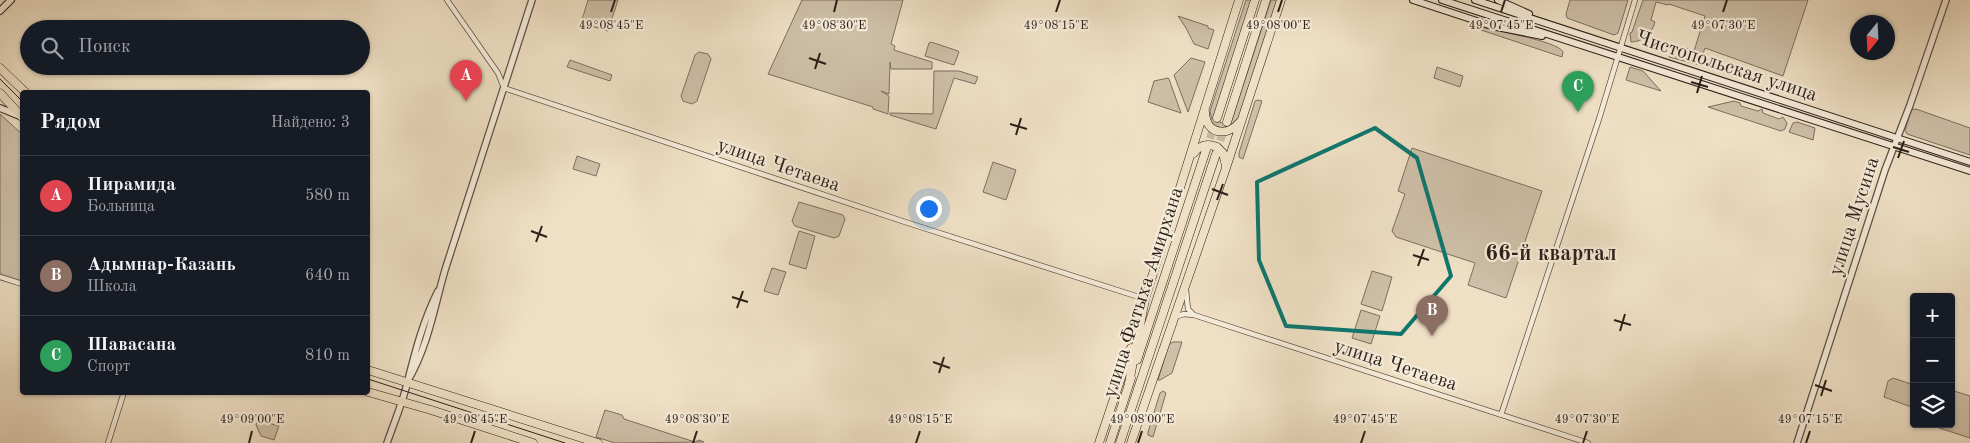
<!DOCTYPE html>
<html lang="ru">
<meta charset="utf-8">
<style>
:root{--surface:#171b24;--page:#242831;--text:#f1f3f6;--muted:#9ea1a6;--line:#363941;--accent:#c59692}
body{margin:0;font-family:"Old Standard TT",serif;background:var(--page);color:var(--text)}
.controls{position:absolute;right:15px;bottom:15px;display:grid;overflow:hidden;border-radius:5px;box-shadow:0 1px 4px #0004}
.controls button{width:45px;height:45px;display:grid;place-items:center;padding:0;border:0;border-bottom:1px solid var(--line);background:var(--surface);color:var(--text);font:25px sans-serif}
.compass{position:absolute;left:1850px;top:15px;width:45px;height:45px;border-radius:50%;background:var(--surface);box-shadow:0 1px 4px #0004;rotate:198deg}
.you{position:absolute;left:928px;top:208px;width:18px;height:18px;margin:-12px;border:4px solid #fff;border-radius:50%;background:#1a73e8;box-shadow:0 0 0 8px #1a73e833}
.badge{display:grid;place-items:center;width:32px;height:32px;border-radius:50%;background:var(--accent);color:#fff;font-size:16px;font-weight:700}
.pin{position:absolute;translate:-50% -41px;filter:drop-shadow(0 1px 2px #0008)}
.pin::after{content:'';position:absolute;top:26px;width:18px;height:15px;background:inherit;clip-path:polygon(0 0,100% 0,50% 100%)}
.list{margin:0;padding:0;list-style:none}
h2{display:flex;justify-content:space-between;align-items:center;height:65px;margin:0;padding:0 20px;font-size:21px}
h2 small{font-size:16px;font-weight:400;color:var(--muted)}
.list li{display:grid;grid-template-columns:32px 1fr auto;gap:15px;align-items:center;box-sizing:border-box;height:80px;padding:0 20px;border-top:1px solid var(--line)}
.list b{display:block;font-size:19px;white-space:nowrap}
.list p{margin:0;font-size:16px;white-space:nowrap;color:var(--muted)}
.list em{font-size:16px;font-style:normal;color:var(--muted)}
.icon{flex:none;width:28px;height:28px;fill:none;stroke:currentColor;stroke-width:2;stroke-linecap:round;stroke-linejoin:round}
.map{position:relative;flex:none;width:1970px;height:443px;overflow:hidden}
.search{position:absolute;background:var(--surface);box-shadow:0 1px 4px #0004;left:20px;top:20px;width:350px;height:55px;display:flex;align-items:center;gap:12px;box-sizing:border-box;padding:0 18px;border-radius:28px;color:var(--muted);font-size:19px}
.panel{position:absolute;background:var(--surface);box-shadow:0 1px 4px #0004;left:20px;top:90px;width:350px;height:305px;border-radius:5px}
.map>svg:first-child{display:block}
</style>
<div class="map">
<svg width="1970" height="443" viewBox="0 0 1970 443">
<rect width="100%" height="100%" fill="#efe0c5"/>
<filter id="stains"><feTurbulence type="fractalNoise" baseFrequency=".004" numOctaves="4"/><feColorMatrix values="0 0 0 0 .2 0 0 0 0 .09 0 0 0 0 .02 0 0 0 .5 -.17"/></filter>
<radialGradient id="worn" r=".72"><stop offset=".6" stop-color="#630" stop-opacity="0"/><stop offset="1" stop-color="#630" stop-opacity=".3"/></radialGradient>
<path fill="#cebfa8" stroke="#7d6f60" d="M588,0H618L608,31L581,23Z
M802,0H903L891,44L895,46L894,50L932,62V69H891L890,62L889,94L881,91L889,96L888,114L873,109V107L768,74Z
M1246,0H1253L1214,120L1230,126L1271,0H1277L1238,121L1226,130L1213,124L1210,111Z
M1570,0H1628L1618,33L1614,35L1567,18L1566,14Z
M1643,0H1808L1783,76L1705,48L1702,56L1696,54L1700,65L1669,57C1671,43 1685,47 1694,51L1705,16L1669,4L1668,5L1656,2L1651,20L1655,22C1652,33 1643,42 1631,42L1630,33L1632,32Z
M1178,16L1208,26V28L1214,30L1208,49L1194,44L1186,28Z
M1472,25C1487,29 1559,41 1563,52L1562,57L1469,26Z
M931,42L958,51L959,52L954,65L925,56L929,43Z
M699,52L708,54L711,59L697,101L692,104L683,101L681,96L695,55Z
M1191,58L1205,62L1188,112L1174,75Z
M570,60L612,75L610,81L567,67Z
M1437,67L1463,76L1460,87L1434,78Z
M1630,67L1643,71L1661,91L1626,80Z
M934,71H959L978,77L975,84L954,78L936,129L890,115V113L933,114Z
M1168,78L1169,79L1181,113L1148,102L1154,81Z
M1258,100L1262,101L1243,159L1239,157V153L1255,101Z
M1734,101L1740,103L1741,106L1758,111L1762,109L1763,113L1779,119L1783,117L1787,123L1785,129L1781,131L1708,107Z
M1916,109L1970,128V155L1907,134L1905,131L1911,110Z
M0,114L22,134V281L0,274Z
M1797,122L1815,128L1813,140L1789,132L1793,123Z
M1412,148L1542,191L1506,298L1468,285L1475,263L1396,237L1392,231L1405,194L1398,191Z
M577,156L600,164L596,176L573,169Z
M993,162L1016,170L1006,200L983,192Z
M799,202L843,215L845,219L839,236L834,238L795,226L792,221Z
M799,231L815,236L806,269L789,264Z
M772,268L786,272L778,295L764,291Z
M1372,271L1392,277L1382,311L1361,304Z
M1361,310L1380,316L1371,344L1352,338Z
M1173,342H1182L1172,373L1160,380H1158L1169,344Z
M1893,378L1914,385V408L1884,397L1888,381Z
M1951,390L1970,396V438L1927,424H1951Z
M1163,391L1166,393L1153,437L1148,435V432L1160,393Z
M605,410L622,415L624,419L695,442L699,440L704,442L615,443L596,437Z
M258,420L279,426L274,440L261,436L256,425Z"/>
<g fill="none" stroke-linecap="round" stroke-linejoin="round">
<path stroke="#c8b9a2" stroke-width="8" stroke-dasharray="8 4" stroke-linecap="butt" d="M1206,150L1217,118
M1216,152L1227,122"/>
<g stroke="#5d4f43" stroke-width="6">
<path id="minor" d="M447,0L498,73L504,88L902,221L1145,299
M0,277L22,284
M1186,290L1188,309L1193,314
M1175,317L1184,314L1194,315L1588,443
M1501,415L1599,119L1635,0
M108,443L124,392"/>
</g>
<g stroke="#5d4f43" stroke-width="8">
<path id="tertiary" d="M407,382C428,347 434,308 445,270L532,0
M387,443C394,423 402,404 407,384C415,352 423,321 438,291
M1797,443L1885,170L1910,105L1946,0"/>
</g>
<g stroke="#2c1f18" stroke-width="8">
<path id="secondary" d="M1413,0L1492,26L1542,36
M1442,0L1970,171
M1475,0L1970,162
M1498,0L1529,14
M0,11L11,0
M0,108L22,117"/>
</g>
<g stroke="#2c1f18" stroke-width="9">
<path id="primary" d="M0,68L25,92
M0,93L22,117
M1205,112C1206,135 1227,137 1240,122
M1217,118L1255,0
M1227,122L1266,0
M1194,153C1200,145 1207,143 1217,147L1223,153L1226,166
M1137,360L1206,150
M368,370L598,443
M1129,383L1145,299L1239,0
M368,392L431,410L533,443
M1099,443L1131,348
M1110,443L1131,378
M1120,443L1216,154
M1131,443L1226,168L1281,0"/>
</g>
<use href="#minor" stroke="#f5ebd9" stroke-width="4.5"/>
<use href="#tertiary" stroke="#f5ebd9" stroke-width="5.5"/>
<use href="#secondary" stroke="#f5ebd9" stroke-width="6"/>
<use href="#primary" stroke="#efe0c5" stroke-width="8"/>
<path stroke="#2c1f18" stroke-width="1" d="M0,79L22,101
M368,379L565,443"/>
</g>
<path fill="none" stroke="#0f766e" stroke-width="4" stroke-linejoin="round" d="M1375,128L1417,158L1451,276L1401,334L1286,326L1259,260L1257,182Z"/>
<path fill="none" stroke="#2c1f18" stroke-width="2" d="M611,12L615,0M834,12L837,0M1056,12L1060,0M1278,12L1282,0M1501,12L1505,0M1723,12L1727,0M809,58L826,64M815,69L820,53M1691,82L1708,87M1697,93L1702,76M1010,124L1027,129M1016,135L1021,118M1893,147L1909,152M1898,158L1904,141M1212,189L1228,195M1217,200L1223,184M531,231L547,237M536,242L542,226M1413,255L1429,260M1418,266L1424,249M732,297L748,302M737,308L743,291M1614,320L1631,325M1620,331L1625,314M933,362L950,368M939,373L944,357M1815,385L1832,391M1821,396L1826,380M249,443L252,431M471,443L475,431M693,443L697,431M916,443L920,431M1138,443L1142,431M1361,443L1365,431M1583,443L1587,431M1806,443L1810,431"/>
<g text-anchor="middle" stroke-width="4.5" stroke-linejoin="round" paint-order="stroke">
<g font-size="20" fill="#2c1f18" stroke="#f5ebd9">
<text transform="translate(1727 65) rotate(18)" y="7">Чистопольская улица</text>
<text transform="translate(779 164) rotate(19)" y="7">улица Четаева</text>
<text transform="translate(1853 216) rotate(-72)" y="7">улица Мусина</text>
<text transform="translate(1142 292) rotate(-72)" y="7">улица Фатыха Амирхана</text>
<text transform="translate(1396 364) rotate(18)" y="7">улица Четаева</text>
</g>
<g font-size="22" font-weight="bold" fill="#2c1f18" stroke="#f5ebd9">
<text x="1551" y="260">66-й квартал</text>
</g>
</g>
<g font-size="12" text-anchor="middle" fill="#2c1f18" stroke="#f5ebd9" stroke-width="4.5" stroke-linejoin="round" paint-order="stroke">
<text x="611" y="29">49°08'45"E</text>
<text x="834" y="29">49°08'30"E</text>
<text x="1056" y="29">49°08'15"E</text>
<text x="1278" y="29">49°08'00"E</text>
<text x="1501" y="29">49°07'45"E</text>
<text x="1723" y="29">49°07'30"E</text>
<text x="252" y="423">49°09'00"E</text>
<text x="475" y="423">49°08'45"E</text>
<text x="697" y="423">49°08'30"E</text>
<text x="920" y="423">49°08'15"E</text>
<text x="1142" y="423">49°08'00"E</text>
<text x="1365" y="423">49°07'45"E</text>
<text x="1587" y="423">49°07'30"E</text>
<text x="1810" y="423">49°07'15"E</text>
</g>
<rect width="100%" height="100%" filter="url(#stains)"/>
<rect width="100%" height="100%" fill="url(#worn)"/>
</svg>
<div class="controls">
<button>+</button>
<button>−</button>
<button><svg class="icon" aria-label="layers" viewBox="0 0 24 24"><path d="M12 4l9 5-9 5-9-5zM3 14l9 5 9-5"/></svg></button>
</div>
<svg class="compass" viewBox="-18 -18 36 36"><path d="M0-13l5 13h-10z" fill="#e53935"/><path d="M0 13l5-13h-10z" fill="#9ea1a6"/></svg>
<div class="you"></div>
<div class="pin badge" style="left:466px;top:101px;background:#e0444e">A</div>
<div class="pin badge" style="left:1432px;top:336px;background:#8d6e63">B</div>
<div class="pin badge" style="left:1578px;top:112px;background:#2e9e5b">C</div>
<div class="search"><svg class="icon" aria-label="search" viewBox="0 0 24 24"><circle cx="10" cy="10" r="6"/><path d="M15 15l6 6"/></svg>Поиск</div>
<section class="panel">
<h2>Рядом<small>Найдено: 3</small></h2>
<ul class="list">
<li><span class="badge" style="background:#e0444e">A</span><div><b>Пирамида</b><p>Больница</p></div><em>580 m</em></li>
<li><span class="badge" style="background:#8d6e63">B</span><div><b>Адымнар-Казань</b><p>Школа</p></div><em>640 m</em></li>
<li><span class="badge" style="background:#2e9e5b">C</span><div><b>Шавасана</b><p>Спорт</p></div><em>810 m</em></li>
</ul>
</section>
</div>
